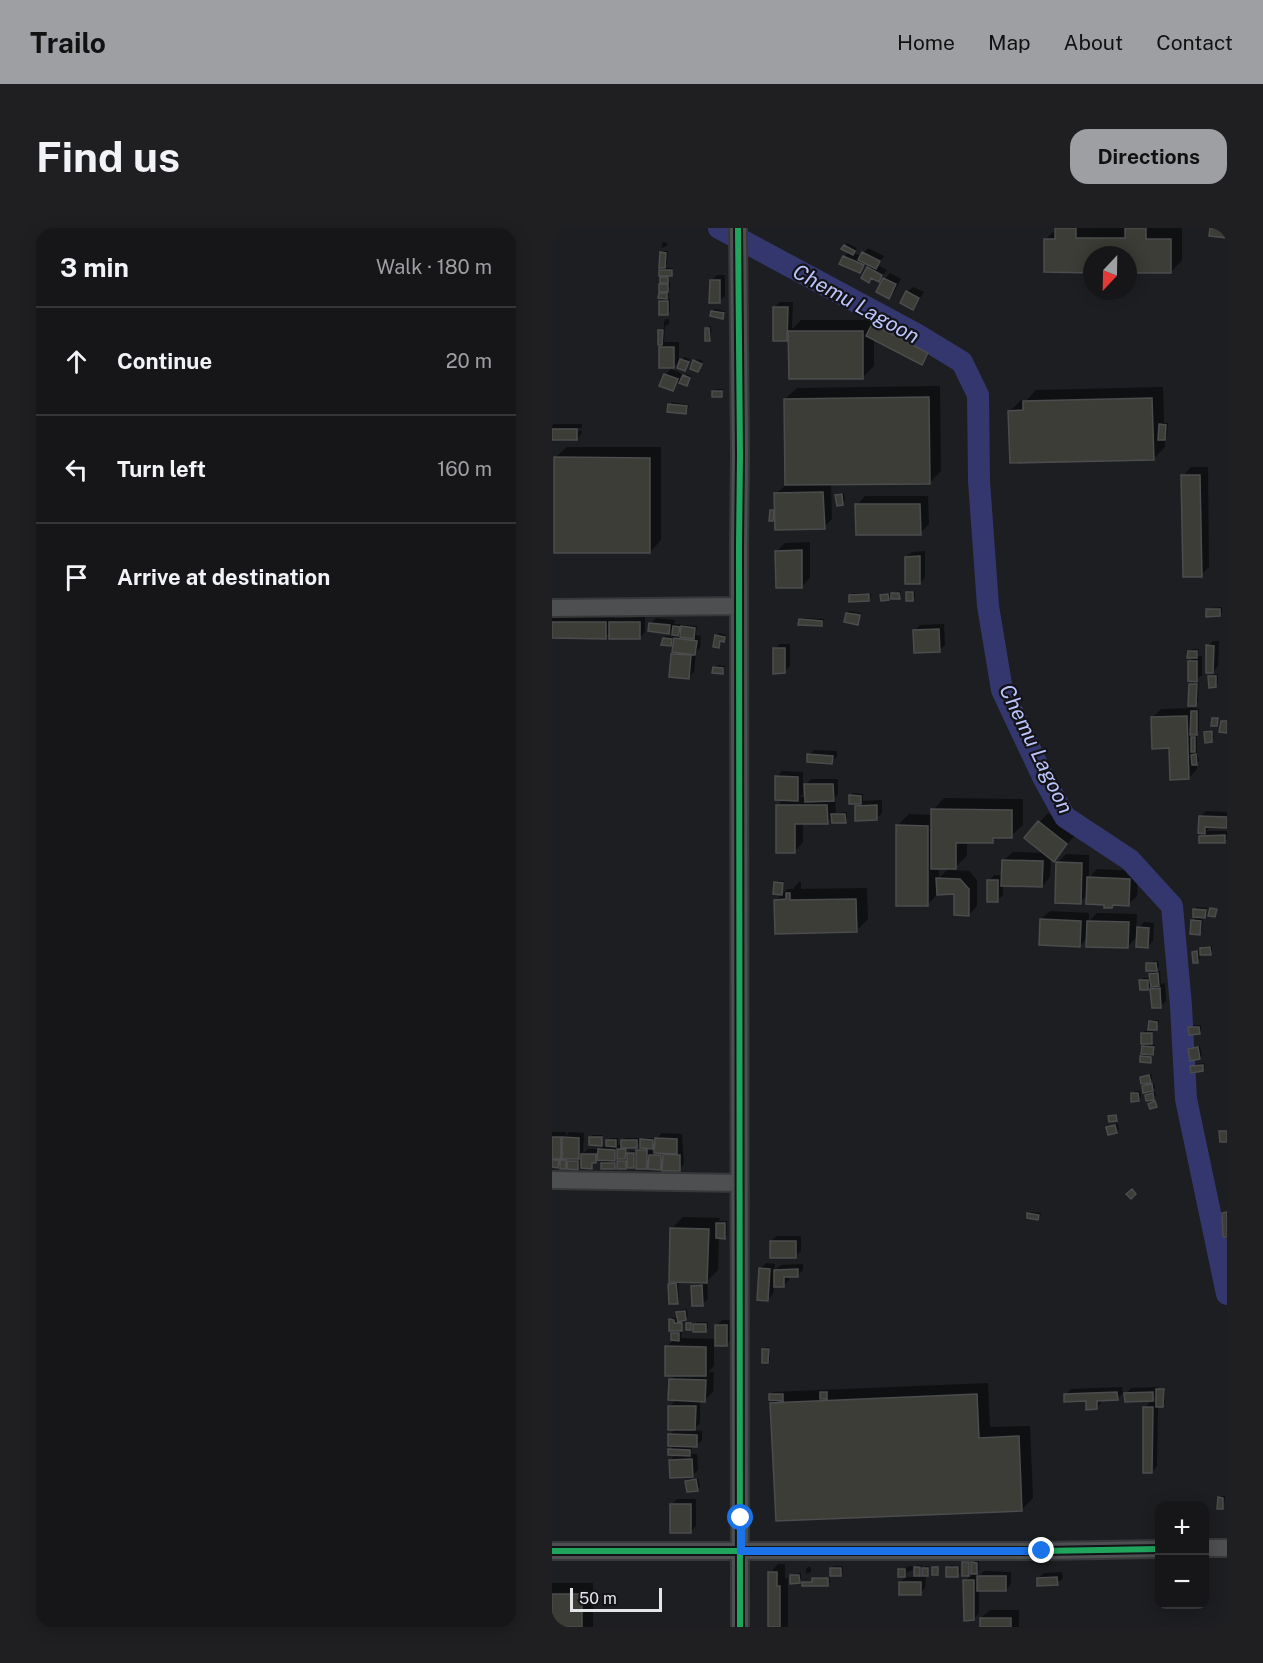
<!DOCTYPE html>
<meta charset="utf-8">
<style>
:root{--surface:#161619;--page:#1f1f22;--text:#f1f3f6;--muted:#9e9fa2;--line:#353538;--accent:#9e9fa3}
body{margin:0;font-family:"Public Sans",sans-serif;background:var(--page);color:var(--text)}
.controls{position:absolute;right:18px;bottom:18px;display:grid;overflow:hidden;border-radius:12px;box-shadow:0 3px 15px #0003}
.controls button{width:54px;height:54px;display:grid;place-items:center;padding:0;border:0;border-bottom:2px solid var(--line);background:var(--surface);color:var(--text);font:30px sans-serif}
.compass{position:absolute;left:531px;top:18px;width:54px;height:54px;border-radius:50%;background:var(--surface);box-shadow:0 3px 15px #0003;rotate:202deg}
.scale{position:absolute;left:18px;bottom:15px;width:92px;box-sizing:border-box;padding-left:6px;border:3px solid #e4e5e9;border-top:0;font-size:16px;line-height:21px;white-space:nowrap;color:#e4e5e9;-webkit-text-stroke:4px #131318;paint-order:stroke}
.stop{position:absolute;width:18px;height:18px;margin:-14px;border:4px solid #1a73e8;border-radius:50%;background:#fff}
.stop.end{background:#1a73e8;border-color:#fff;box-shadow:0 2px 6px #0008}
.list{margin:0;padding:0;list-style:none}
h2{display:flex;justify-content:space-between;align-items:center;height:78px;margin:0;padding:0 24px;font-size:26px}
h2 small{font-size:20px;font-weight:400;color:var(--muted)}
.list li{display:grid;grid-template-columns:39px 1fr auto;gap:18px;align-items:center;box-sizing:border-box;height:108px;padding:0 24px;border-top:2px solid var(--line)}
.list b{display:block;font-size:22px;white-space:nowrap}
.list em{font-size:20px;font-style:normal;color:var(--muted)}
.icon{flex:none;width:33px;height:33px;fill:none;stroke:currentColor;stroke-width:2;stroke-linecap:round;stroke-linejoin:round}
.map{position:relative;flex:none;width:675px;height:1399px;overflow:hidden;border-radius:18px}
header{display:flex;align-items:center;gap:36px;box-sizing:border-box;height:84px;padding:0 30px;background:var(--accent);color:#111}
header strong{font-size:28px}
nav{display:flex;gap:33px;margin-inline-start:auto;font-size:21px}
.intro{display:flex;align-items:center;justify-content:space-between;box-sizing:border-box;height:144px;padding:0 36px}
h1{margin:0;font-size:42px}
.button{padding:15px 27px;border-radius:18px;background:var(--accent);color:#111;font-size:21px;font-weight:700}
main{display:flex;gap:36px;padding:0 36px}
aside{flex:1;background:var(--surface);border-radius:18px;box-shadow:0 3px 15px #0003}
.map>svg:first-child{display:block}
</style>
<header>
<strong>Trailo</strong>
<nav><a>Home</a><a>Map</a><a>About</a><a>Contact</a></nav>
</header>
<div class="intro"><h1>Find us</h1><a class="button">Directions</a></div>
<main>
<aside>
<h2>3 min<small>Walk · 180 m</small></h2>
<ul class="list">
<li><svg class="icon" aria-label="ahead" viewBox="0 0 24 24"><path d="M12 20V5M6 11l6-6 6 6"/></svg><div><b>Continue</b></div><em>20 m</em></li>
<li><svg class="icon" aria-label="left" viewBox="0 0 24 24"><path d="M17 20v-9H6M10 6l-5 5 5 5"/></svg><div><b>Turn left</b></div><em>160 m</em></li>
<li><svg class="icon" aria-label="arrive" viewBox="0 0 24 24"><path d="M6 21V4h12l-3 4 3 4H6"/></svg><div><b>Arrive at destination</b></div></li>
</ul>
</aside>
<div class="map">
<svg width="675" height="1399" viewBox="0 0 675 1399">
<rect width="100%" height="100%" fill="#1d1e21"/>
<path fill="#0007" fill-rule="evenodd" d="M505,0H630V32L619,44L576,43V27H540V43L494,11Z
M111,14L115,15V18L109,20Z
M295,15L305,20L301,25L309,28L316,20L332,28L326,37L335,42L327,52L320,49L317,53L316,40L319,37L315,35L308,43L292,29L297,24L293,18Z
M111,23H116L115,36L111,40H121V44L117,46V51L114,54H118V60L115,63L117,64V67L113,71H118V83L115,85L108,73L112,69L108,66L112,62L108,56L112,53L109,50L113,46L108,42L112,39L109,25Z
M338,45L349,51L342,64L337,69L326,64L333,51Z
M165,47H173V68L167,73L159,53Z
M361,59L372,64L361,80L355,64Z
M228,74H241L240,101L249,92H322V96L330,88L383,116L378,126L370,135L322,110V138L311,149L238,108L235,112L223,79Z
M163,81L173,83V87L170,89L161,83Z
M114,91H117V96L113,98L112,114H127V133L122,139L109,119L112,115H107L108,102L112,100V94Z
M157,98H159V109L157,111L155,100Z
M132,129L138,131L132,142L127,139Z
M145,131L151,133L146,142L142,133Z
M119,141L130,146L127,153L134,146L139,148L137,154L135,156L127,153L120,161L113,147Z
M388,158L389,243L378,254L279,255L280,291L272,299L224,288L221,291L219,283L224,280V266L234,257L233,171L245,160Z
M611,159L612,195H616L615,208L613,211V219L602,230L458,183L469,172H475L484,162Z
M164,161H171V166L169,168L162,164Z
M120,174L137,177L136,182L134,184L118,177Z
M1,196H30V200H0Z
M0,203H30V205L25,211H0Z
M15,219H109V312L98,324L3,230Z
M639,239H656L657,339L649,347L631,248Z
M287,265H292L293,273L290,276L285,267Z
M313,268H376L377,296L368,305L305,277Z
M258,314V350L250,358L225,323L233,315Z
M373,323V349L368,355L354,329L360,324Z
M349,363L347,370L340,367L336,371L330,367L338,365L339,368L343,364Z
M358,363H363V369L360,371L356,365Z
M301,365H319V369L317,372L299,367Z
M670,379V384L668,387L655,382L658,380Z
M297,383L309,385L305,395L295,386Z
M4,385L62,386V390L93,389V404L88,410L58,404L53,409L0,408V390Z
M104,390L123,392L122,396L145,398L144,407L149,408L148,420L144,424L142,444L137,449L121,426L124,424L123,412L118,417L112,410L114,408L121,409L122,398L117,404L99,395Z
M250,390L272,391L271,394L269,397L248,392Z
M392,396L393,417L388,422L362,403L368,397Z
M167,405L174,407L166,419L164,408Z
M661,413H667L666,438L661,444L656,418Z
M228,416H238V438L232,444L222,421Z
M640,421H647L646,428H650V447L642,454H647L646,474L643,476L639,456L643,452L638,433L642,429L637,423Z
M165,437L173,438L172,442L170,445L162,439Z
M666,446V455L664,458L657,449L660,447Z
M643,480L647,481V503L642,507L645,508V525L647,533L645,535V541L637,550L600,490L609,481Z
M656,502H661L662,510L659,513L654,504Z
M262,522L285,523V528L280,534L257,527Z
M230,543L251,544V566L247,569H254V557L259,551H286V566L283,570L284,585L295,584V591L293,593L281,588L275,594H251V614L243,623L225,578L232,571L225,549Z
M301,565L311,566V573L330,572V585L324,591L304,578L308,575L299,568Z
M392,570L471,571V597L459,608H446L440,614L415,613V628L400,642L417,643L425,652V678L417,687L403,665L386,666L375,677L345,598L357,586L381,587V582ZM387,640H397L387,650Z
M654,583L675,584V599H658L654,603H675V611L673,613L648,609L653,604L648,589Z
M496,585L523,607L502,632L499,630L498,649L490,658L451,656V667L445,673L437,653L442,647H451L452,632L461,624L493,625L474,610Z
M514,626L537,627V650L545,641L586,643L585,668L576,676H563L560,679L536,666L528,674L505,635Z
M226,653H232L231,665L236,661H241L247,654H249V661L315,660L316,691L304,703L224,672L231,665H223V655Z
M645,679L655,680V686L651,689L650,703L647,706L641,693L645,688L643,681Z
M498,683L537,685V693L545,685L585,686L584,702L592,694L602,695L601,713L596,718L586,708L575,719L536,709L527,718L489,691Z
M651,718H660V723L658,725L648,726V731L646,733L641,724L649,722Z
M606,733L607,739L602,744L608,743L609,756L613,755L614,773L608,778L600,761L605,756L599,757L596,760L589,753L591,750H599V746L604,741L595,736L597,734Z
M600,792H607L606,798L601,801V813L597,817H603V823L598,833L589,829L593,825L591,819L595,815L590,805L592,803H598V794Z
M640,797H649V803L647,805L638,800Z
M648,818L650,828L647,830L638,821Z
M652,835L653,840L651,842L640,839L642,836Z
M599,846L600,851L595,856L602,855L603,860L598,865L603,864L604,868L601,870L594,867L600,862L591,859L596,854L590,849Z
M583,863H588L589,869L586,871L580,866Z
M565,895L567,901L564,904L555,899Z
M0,904H14V908L17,904L32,905L31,926L36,921H48L53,917H56L58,910H66V917H71L73,910H87V914L92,910H103V913L110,905L130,906L132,936L127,941L112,936L108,940L98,936L94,939L85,935L81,938L77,936L73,939L66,935L62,940L50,935L55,931H46L39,939H30L31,925L24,931H27V938L25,940L10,939V934L6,938H0ZM89,913V919L85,923H79L75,927V918H84ZM104,915V921L100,925V919ZM66,927L70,930L66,933H60Z
M41,907H51V914L49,916L38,909Z
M479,984L489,985L488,988L486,991L477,986Z
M131,989L168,990L167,993H175V1007L173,1009H167L166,1042L155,1053L156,1071L150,1076L141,1059L146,1054L126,1053L127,1072L125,1074L117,1057L121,1053L120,1000Z
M225,1008H249V1023L243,1028L219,1013Z
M214,1035L223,1036L222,1043L229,1037L251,1036V1042L246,1047H237V1052L232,1057L222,1058L221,1066L216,1071L208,1041Z
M135,1081L136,1089L132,1091L129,1110L164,1111L165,1097L170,1092H180V1111L174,1117H162V1138L156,1144H162L161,1164L152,1172H148V1195L141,1202L150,1203V1212L144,1218H140L139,1226H145L146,1242L141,1247L118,1232L125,1226L118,1222L123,1217L118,1207L124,1200L117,1179L125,1171L118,1152L124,1147L114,1119L121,1113V1105L124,1102L118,1092L121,1090H126V1085L128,1082Z
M145,1094H156V1100L153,1103L142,1097Z
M214,1119H218V1132L216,1134L212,1121Z
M436,1155L438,1199L478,1198L481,1270L470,1281L220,1175L224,1171L219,1166L221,1164Z
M570,1159L571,1165L565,1171H550V1174L544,1180L535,1172L513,1167L519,1161Z
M606,1159V1162H613V1175L611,1178L606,1177L605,1238L600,1244L593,1180L598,1174H606V1165L600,1171L574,1166L579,1160Z
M146,1250L148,1259L145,1261L135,1253L137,1251Z
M670,1268H673L672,1277L670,1279L668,1270Z
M125,1271H144V1298L139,1303L120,1276Z
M414,1333H419V1337L423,1333H427V1342L421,1347H428L432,1343L459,1344V1356L454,1362H427V1385L422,1391L413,1353L420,1347V1342L416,1346L412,1335Z
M226,1336H233V1350H236V1399H217L218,1345Z
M366,1337H370V1342L374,1338H377V1344L374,1346L373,1360L368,1365L348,1354L354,1349H363V1339ZM372,1342V1349H366Z
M398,1337L408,1338V1345L405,1347L395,1340Z
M282,1338H291V1344L288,1347L279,1340Z
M358,1338H361V1342L355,1344L352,1348L347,1342Z
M256,1339H259V1344L254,1346V1341Z
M510,1344L511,1350L505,1356L486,1351L492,1345Z
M249,1345V1351L247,1354L240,1348L242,1346Z
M264,1349H278V1354L276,1356L252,1355L254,1353H261Z
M0,1355H41V1399H0Z
M438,1382H467V1399H429V1390Z"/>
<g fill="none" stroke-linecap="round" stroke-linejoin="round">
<path stroke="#34376d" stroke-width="22" d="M167,0L364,106L410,134L426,167L427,253L436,378L450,462L492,551L513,589L578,632L620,678L629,778L634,871L675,1066"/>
</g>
<path fill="#3d3d37" stroke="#4b4c4d" stroke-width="1.5" d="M503,0H524V10H573V0H594V11H619V45H576V27H540V45L492,44V11H503Z
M658,0H675V10L657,8Z
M292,17L303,23L301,27L289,21Z
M108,24L114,25L113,40H107Z
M310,24L328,33L324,41L306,32Z
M291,28L312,37L308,45L287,36Z
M315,39L330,47L327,54L319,50L317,55L309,50Z
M107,42H120V48H107Z
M108,49H116V55H108Z
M331,50L344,56L337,71L324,64Z
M158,52H168V75H157Z
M107,56H116V64H107Z
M354,63L367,70L361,82L348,75Z
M107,65H115V71L106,70Z
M107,73H116V87H107Z
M221,79H236L235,113H221Z
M159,83L172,85L171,91L158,88Z
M320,96L376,125L370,137L314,108Z
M153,100H157L158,113H153Z
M106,102H111L110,117H106Z
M236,103H311V151H237Z
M107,119H122V140H107Z
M128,131L137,134L133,143L125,140Z
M141,132L150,136L146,144L138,141Z
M112,146L126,151L121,163L107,158Z
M131,147L138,150L135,158L127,155Z
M160,163H170V169H160Z
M377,169L378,256L233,257L232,171Z
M600,170L602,232L458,235L456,183L471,182V173Z
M116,176L135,178L134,186L115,184Z
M607,196L614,197L613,212H606Z
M0,201H25V212H0Z
M2,229L98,230V325H2Z
M629,247H648L650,349H631Z
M271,264L273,301L223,302L222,265Z
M290,266L291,277L285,278L283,267Z
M303,276H368L369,307H304Z
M218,282H222L221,293H217Z
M250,322V360H224L223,323Z
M368,328V356H353V329Z
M354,364H361V373H354Z
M339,365H347L348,371H339Z
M317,366V373L297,374V367Z
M336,366L337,372L329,373L328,367Z
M654,381H668V388L654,389Z
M294,385L308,387L306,397L292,394Z
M247,391L270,393V398L246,397Z
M0,394H54V411L0,410Z
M57,394H88V411H57Z
M97,395L118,397L117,406L96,403Z
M121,398L128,399L126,408L120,407Z
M129,398L143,400L142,411L128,409Z
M387,401L388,424L362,425L361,402Z
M163,407L173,409L172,414L168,413L167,420L161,419Z
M111,410L120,411L119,418L109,417Z
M122,410L145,413L143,427L120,424Z
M654,417L662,418L661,445H654Z
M221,420H233V445L221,446Z
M636,423H645V430H635Z
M119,426L139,427L137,451L117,449Z
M636,433H645V454L636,453Z
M161,439L171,440V446L160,445Z
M656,448H664V459L657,460Z
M637,456H645L644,478H636Z
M639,483H645V507H638Z
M635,488L637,551L618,552L617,520L600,521L599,489Z
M660,490H666L665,498H659Z
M669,493H675V505L667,504Z
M660,503V514L653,515L652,504Z
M639,509H643V524H639Z
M255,526L281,528L280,536L255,534Z
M644,526L645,537H640L639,527Z
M223,548L246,549V573L223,572Z
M252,556H281L282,573L253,574Z
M297,567L309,568V576H297Z
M224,577H275L276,596H243V625H224Z
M325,577V592L303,593V578Z
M379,581L460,582V610H441V615H404V641H379Z
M279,586H293L294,595H280Z
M647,588L675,589V600L653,599V606L646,605Z
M486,593L515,616L502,634L472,610Z
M344,597L376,598V678H344Z
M673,607V615H647V608Z
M450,632L491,633L490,659L449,658Z
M504,634L530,635L529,676L503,675Z
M535,649L578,651L577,678L561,677L560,680H552V677L534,676Z
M384,650L408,651L417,661V688L402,687V666L385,667Z
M435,652H446V674H435Z
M222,654L231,655L230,667L221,666Z
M234,665H238V672L304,671L305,704L223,706L222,672L234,671Z
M658,680L665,681L663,689L656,688Z
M641,681L654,682L653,690L641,689Z
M488,691L529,693L528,719L487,717Z
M639,692L649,693L648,707L638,706Z
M535,693L577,694L576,720L534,719Z
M585,699L597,700L596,720L584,719Z
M658,719L659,727H648V720Z
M645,723L646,735H641L640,724Z
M594,735H604L605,743H594Z
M606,745L607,758L599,759L597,746Z
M587,752H596V762H588Z
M608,760L609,780H600L598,761Z
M597,793L605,794V802H596Z
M636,799H647L648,806L637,807Z
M589,805H600V816H589Z
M590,818L602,819L601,827L589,826Z
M646,819L648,831L638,833L636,821Z
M588,828L599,829V835L588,834Z
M651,837V843L639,845L638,838Z
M597,847L599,855L589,856L588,849Z
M600,856L601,863L591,865L590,858Z
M579,865H586L587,873L579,874Z
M601,865L602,872L594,873L593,867Z
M603,873L605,879L598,881L596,876Z
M564,887L565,893L557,894L556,888Z
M563,897L565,905L556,907L554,899Z
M667,903H675V914H668Z
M0,909H9V931H0Z
M10,909L27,910V931H10Z
M37,909H50V918L37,917Z
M103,910L125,911V926L102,925Z
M88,911L101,912V921L88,920Z
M54,912H64V919L54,918Z
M69,912H85V920H69Z
M46,921L63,922V933L45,932Z
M65,921H74L73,931H65Z
M84,922H95V941H84Z
M75,925H82V940H75Z
M29,926H44V935H40V941L29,940Z
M111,926L128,927V943H110Z
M97,927H109V942L96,941Z
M0,932H7L6,940L0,939Z
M8,932H14V941H8Z
M15,933H26V942L15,941Z
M65,933H74V941H65Z
M49,935H63V941H49Z
M580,961L584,966L579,971L574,966Z
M675,984V1009H671L670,985Z
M475,985L487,987L486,992L475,990Z
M164,995H173V1011L164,1010Z
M118,1000L157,1001L155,1055L117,1054Z
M218,1013H244V1030H218Z
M207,1040L218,1041L216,1073L205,1072Z
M246,1041V1049H232V1059H222V1042Z
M124,1055L126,1076H117L116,1056Z
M150,1057L151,1078H140L139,1058Z
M133,1083L134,1092L126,1094L124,1084Z
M117,1091L122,1092V1095H130V1103H117Z
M134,1095H139V1102H134Z
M141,1096H154V1104H141Z
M163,1097H175V1118H163Z
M119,1105H127V1113L119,1112Z
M113,1118L154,1119V1148H113Z
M210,1121H217L216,1135H210Z
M117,1151L154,1152L153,1174L116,1172Z
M604,1161H612L611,1179H604Z
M268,1164H275V1171H268Z
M565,1164L566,1172L545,1173V1181L534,1182V1173L512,1174V1166Z
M601,1164V1173L573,1174L572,1165Z
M217,1166H231V1173L217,1172Z
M425,1166L427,1210L467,1208L470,1283L224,1293L218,1175Z
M116,1178H144L143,1202H116Z
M591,1179H601L600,1245H591Z
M116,1206L145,1207V1219L116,1218Z
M116,1221L138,1222V1228L116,1227Z
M140,1231L141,1249L118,1250L117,1232Z
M144,1251L146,1263L135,1264L133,1253Z
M666,1269L671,1270V1281H665Z
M118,1276H139V1305H118Z
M410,1334H417V1348H410Z
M419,1334L425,1335V1346H419Z
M362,1339H368V1348H362Z
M380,1339H386V1347H380Z
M394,1339H406V1349H394Z
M278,1340H289V1348H278Z
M370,1340H376V1348H370Z
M346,1341H353V1349H346Z
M216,1344H225V1358H228V1399H216Z
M238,1347H247L248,1355L238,1356Z
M425,1348H454V1363H425Z
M505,1349L506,1357L485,1358V1350Z
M260,1350H276V1358H250V1354H260Z
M411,1352H422V1392L412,1393Z
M347,1354H369V1367H347Z
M0,1366H30V1399H0Z
M428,1390H459V1399H428Z"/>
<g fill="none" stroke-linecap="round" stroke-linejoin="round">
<g stroke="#37383a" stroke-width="20">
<path id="minor" d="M186,0L188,227L187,318L188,1399
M0,380L187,378
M0,952L187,955
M652,1320H675
M0,1323H490L608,1321"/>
</g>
<use href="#minor" stroke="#4e4f51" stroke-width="16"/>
<g stroke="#131318" stroke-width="10">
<path id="cycleway" d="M186,0L188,227L187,318L188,1399
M0,1323H490L608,1321"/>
</g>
<use href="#cycleway" stroke="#20a55d" stroke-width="6"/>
</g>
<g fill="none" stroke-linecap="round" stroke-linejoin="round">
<path stroke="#1a73e8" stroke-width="8" d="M189,1290V1323H490"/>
</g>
<g text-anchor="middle" stroke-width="4.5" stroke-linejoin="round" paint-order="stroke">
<g font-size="21" font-style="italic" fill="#bbc4fb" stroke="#131318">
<text transform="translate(304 76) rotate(29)" y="7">Chemu Lagoon</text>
<text transform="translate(484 521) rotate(64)" y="7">Chemu Lagoon</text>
</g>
</g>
</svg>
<div class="controls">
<button>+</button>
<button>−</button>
</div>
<svg class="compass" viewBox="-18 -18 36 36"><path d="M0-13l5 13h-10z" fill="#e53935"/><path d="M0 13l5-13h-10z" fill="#9e9fa2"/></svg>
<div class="scale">50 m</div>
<div class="stop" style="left:189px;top:1290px"></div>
<div class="stop end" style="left:490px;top:1323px"></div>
</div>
</main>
